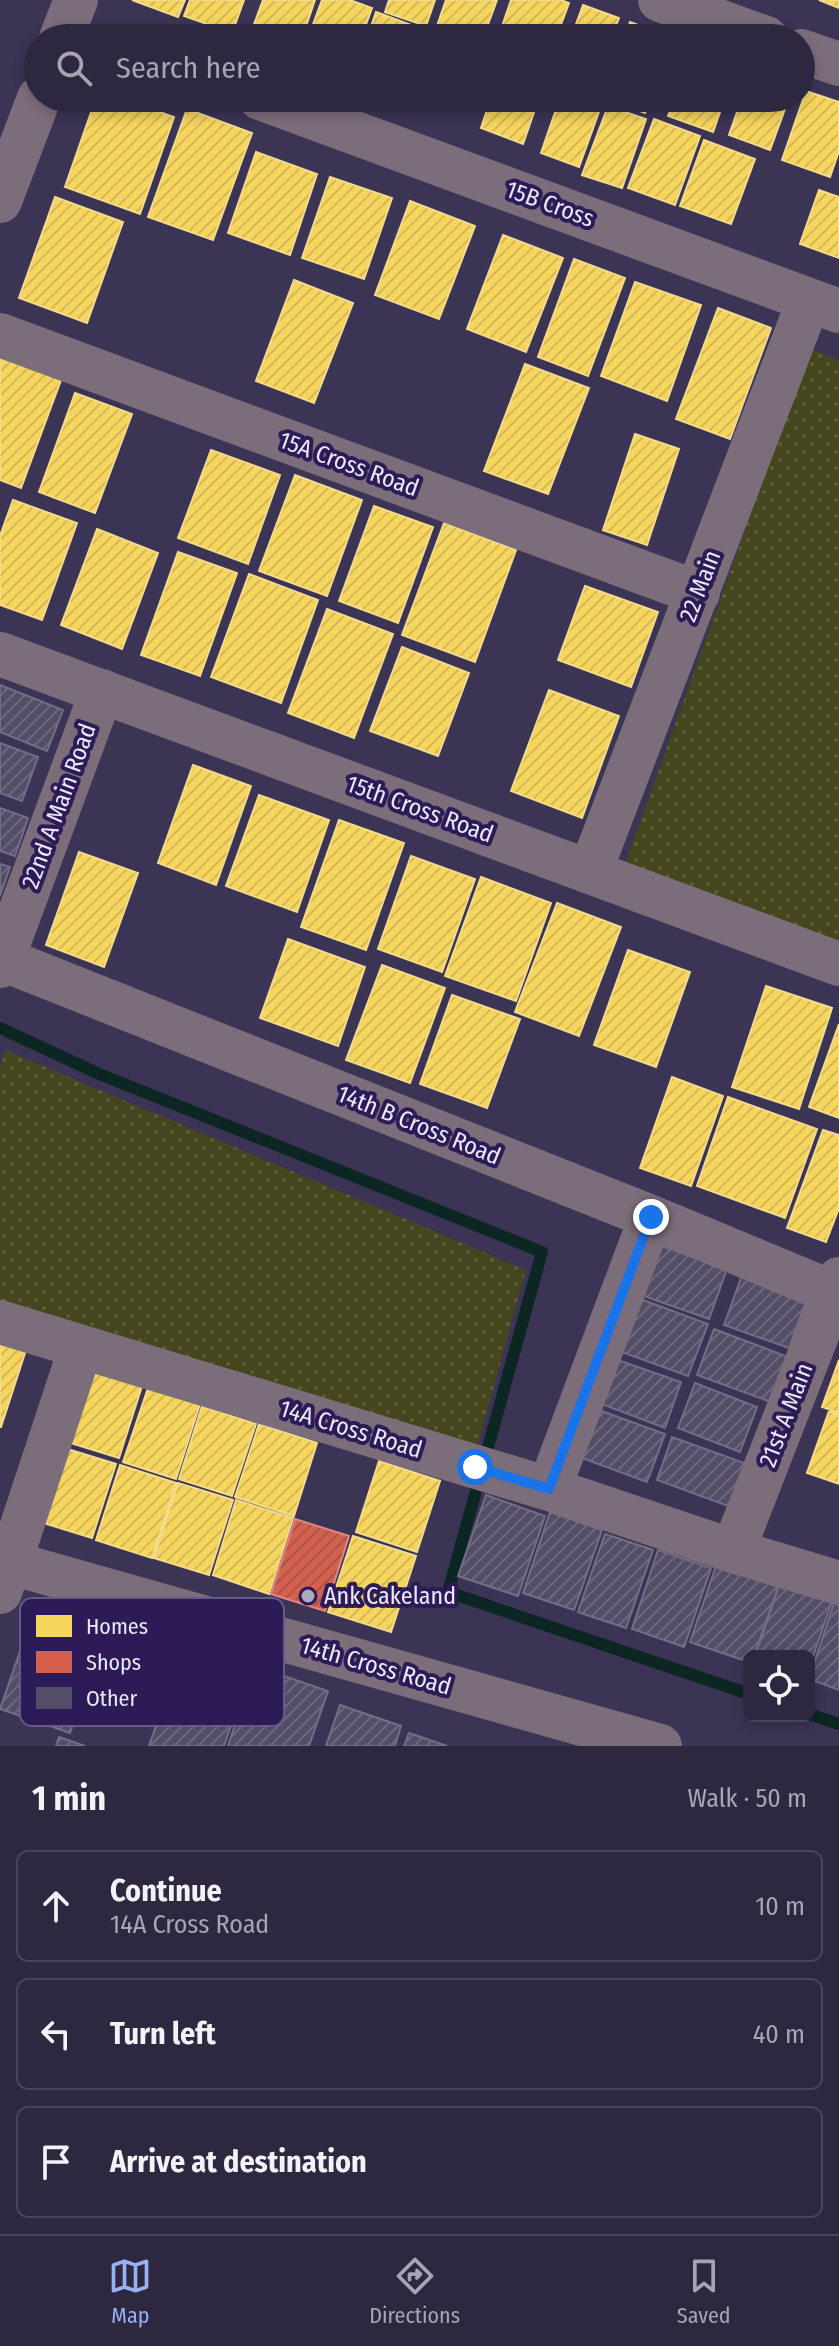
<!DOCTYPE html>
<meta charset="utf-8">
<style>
:root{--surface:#2d2740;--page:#352f47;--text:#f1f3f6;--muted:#a7a5b1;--line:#484459;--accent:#95b2f1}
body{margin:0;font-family:"Fira Sans Condensed",sans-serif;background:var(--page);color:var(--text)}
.controls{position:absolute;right:24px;bottom:24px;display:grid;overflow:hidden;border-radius:12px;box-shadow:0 4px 12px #0003}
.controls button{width:72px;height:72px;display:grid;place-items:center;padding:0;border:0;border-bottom:2px solid var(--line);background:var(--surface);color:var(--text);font:40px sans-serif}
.stop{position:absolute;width:24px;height:24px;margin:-18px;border:6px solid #1a73e8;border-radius:50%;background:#fff}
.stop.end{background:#1a73e8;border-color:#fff;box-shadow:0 2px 8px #0008}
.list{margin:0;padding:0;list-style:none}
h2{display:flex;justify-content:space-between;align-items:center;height:104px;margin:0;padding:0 32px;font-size:34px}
h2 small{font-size:26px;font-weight:400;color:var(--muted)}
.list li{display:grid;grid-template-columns:52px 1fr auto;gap:24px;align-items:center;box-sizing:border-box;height:112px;margin:0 16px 16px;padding:0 16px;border:2px solid var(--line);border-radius:12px}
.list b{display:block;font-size:30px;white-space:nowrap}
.list p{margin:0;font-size:26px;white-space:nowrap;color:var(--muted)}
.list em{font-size:26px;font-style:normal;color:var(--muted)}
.icon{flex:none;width:44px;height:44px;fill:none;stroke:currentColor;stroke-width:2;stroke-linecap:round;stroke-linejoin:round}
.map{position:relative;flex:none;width:839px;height:1746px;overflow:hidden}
.search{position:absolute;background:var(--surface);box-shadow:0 4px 12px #0003;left:24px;right:24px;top:24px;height:88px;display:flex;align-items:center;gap:20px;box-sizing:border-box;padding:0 28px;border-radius:44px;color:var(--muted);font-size:30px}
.sheet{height:488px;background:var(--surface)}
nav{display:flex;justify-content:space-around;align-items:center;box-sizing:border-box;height:112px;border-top:2px solid var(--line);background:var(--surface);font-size:22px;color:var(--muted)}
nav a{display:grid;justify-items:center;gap:4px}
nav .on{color:var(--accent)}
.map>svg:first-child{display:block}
</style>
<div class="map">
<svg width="839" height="1746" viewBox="0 0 839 1746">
<defs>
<pattern id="park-dots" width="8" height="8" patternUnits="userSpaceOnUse" patternTransform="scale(2)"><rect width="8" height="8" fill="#45461d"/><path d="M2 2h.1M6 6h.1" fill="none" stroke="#60613f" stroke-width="1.8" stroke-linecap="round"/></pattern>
<pattern id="homes-hatch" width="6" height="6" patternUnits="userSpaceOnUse" patternTransform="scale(2)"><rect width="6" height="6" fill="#f6d55c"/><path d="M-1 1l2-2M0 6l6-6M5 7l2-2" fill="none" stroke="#d3b859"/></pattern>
<pattern id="shops-hatch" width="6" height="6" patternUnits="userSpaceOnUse" patternTransform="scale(2)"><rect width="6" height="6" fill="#d6604d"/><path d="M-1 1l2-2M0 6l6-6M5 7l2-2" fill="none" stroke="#a4574c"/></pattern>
<pattern id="building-hatch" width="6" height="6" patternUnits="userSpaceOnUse" patternTransform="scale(2)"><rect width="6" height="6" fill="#544d68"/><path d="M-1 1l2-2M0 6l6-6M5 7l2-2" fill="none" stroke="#6d677e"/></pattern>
</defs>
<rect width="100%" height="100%" fill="#3c3455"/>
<path fill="url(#park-dots)" d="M810,349L839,360V944L624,867Z
M5,1050L526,1270L477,1448L0,1300V1068Z"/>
<path fill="url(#homes-hatch)" stroke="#f3db8b" stroke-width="2" d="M132,0H185L178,17Z
M190,0H244L232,33L184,16Z
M263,0H315L302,38H249Z
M322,0H350L372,8L361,38H308Z
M389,0H435L426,26L385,12Z
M446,0H497L483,38H471L437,26Z
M511,0H561L569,3L556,38H498Z
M819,0H839V8Z
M583,5L619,18L611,38H571Z
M376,12L417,27L413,38H367Z
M630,22L673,38H624Z
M806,91L839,102V151L830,177L782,160Z
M96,98H121L174,117L140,214L65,187Z
M430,98H458L455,107Z
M491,98H539L523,144L481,128Z
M560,98H604L579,167L541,153Z
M605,98H651L645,113Z
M675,98H725L713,132L668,116Z
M742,98H789L770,150L729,135Z
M608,106L646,119L622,188L582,175Z
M187,109L252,133L213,240L148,217Z
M654,119L700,136L675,205L628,188Z
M704,140L755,159L731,224L680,206Z
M256,152L317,174L290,255L228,233Z
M330,177L392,198L364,279L302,258Z
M819,190L839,197V258L800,244Z
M55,197L123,222L87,323L19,298Z
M410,201L475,226L439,319L375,295Z
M503,235L563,258L526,352L467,329Z
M574,259L625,278L588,376L538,357Z
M294,280L353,303L314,403L256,381Z
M635,282L701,305L667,401L601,376Z
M718,308L771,328L730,439L676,419Z
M0,358L61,380L21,488L0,480Z
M525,364L589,388L548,494L484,471Z
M75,393L132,414L95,513L39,492Z
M635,434L679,449L647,545L603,530Z
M211,450L280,475L248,564L178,538Z
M295,475L362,500L327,596L259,571Z
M13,500L77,523L42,620L0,605V536Z
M374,506L433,527L398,623L339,601Z
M444,523L516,550L475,662L402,635Z
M97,529L158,553L122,649L61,625Z
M178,552L237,573L200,676L141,655Z
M249,574L318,600L281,703L211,677Z
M585,586L658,612L631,687L558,660Z
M327,609L393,634L354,738L288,713Z
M402,647L469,673L438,756L370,731Z
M549,690L619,716L582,818L511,791Z
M193,765L251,786L216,885L158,863Z
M259,795L329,820L297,912L226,886Z
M339,820L404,843L366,950L301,927Z
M79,852L138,873L104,967L46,945Z
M411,856L475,879L442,972L378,949Z
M481,877L551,903L516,1001L445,976Z
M557,903L621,927L579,1036L515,1012Z
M288,939L365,967L338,1046L260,1018Z
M628,950L690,972L656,1067L594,1045Z
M382,965L445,988L410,1083L346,1060Z
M766,986L832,1008L799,1109L732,1087Z
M452,995L520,1019L487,1108L420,1084Z
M839,1024V1118L809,1107Z
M672,1077L723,1096L691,1186L640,1168Z
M728,1097L817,1129L785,1218L697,1186Z
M823,1130L839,1135V1208L826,1242L787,1228Z
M0,1342L26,1350L1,1427H0Z
M839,1360V1413L822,1407Z
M82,1364L143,1383L119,1458L58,1439Z
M148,1388L200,1404L176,1479L123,1462Z
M202,1406L256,1424L232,1496L179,1479Z
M829,1411L839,1415V1484L807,1473Z
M259,1424L317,1443L294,1516L235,1497Z
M61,1447L116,1464L92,1538L37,1521Z
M379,1461L440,1481L417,1552L356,1532Z
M120,1465L176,1483L152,1558L96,1540Z
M178,1483L233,1500L209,1575L154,1558Z
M236,1500L293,1518L269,1594L213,1575Z
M353,1536L416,1556L391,1632L328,1612Z"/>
<path fill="url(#shops-hatch)" stroke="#dc8981" stroke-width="2" d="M295,1519L349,1536L325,1611L271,1594Z"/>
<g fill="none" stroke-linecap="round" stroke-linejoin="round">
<path stroke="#0c2723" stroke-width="12" d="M0,1028L97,1073L542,1252L448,1592L749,1694
M809,1714L839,1724"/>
</g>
<path fill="url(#building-hatch)" stroke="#736d89" stroke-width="2" d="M0,685L63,710L47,751L0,732Z
M0,743L38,757L22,801L0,793Z
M0,808L28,818L15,856L0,851Z
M0,864L10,867L0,896Z
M653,1243L727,1269L709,1319L635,1293Z
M742,1275L807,1298L789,1348L724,1325Z
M635,1297L708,1324L688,1376L616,1350Z
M714,1329L788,1357L771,1402L697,1375Z
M612,1358L681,1382L665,1428L596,1402Z
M695,1383L757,1407L740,1452L678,1428Z
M588,1406L665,1434L647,1482L571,1454Z
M672,1437L747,1464L731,1507L657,1480Z
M486,1495L545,1516L518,1596L458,1576Z
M550,1512L602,1530L574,1610L523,1593Z
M605,1534L653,1550L626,1628L578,1612Z
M658,1550L711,1568L684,1647L632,1629Z
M717,1563L779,1585L754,1656H749V1662L690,1642Z
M780,1583L832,1601L809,1668V1656H755Z
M834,1603L839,1605V1690L809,1679Z
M36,1605L106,1629L70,1733L0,1709Z
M182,1652L248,1675L224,1746H149Z
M255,1666L328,1691L309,1746H228Z
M340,1705L401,1726L395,1746H326Z
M409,1733L447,1746H404Z
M59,1737L85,1746H56Z"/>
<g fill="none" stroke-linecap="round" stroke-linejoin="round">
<path stroke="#7c6d7b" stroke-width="44" d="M660,0L766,38
M61,38L76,0
M801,51L839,64
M260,98L839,311
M0,201L39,98
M0,335L698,593
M0,654L839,964
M590,872L809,300
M2,959L651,1217L834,1293
M0,966L102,691
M0,1322L549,1489L733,1551L839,1583
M549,1489L651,1217
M733,1551L839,1279
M0,1560L660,1746
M0,1592L81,1347"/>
</g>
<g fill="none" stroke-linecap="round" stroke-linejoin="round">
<path stroke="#1a73e8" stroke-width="10" d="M475,1467L549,1489L651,1217"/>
</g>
<circle fill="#aeaac0" stroke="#2c1b57" stroke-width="3" cx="308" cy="1596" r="8"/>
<g text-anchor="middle" stroke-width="8" stroke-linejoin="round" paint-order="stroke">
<g font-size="24" fill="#ebe9f9" stroke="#2c1b57">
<text transform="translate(550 204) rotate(20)" y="8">15B Cross</text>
<text transform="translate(349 464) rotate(20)" y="8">15A Cross Road</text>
<text transform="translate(700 586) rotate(-69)" y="8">22 Main</text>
<text transform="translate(59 806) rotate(-70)" y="8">22nd A Main Road</text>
<text transform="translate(420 809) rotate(20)" y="8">15th Cross Road</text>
<text transform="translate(419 1125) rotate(22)" y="8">14th B Cross Road</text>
<text transform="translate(786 1415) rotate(-69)" y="8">21st A Main</text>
<text transform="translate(351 1429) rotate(17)" y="8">14A Cross Road</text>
<text transform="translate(376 1666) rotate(16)" y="8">14th Cross Road</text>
</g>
<g font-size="24" fill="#ebe9f9" stroke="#2c1b57" text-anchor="start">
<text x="324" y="1604">Ank Cakeland</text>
</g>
</g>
<rect x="20" y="1598" width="264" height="128" rx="12" fill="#2c1b57" stroke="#655988" stroke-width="2"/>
<rect x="36" y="1615" width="36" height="22" fill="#f6d55c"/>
<rect x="36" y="1651" width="36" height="22" fill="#d6604d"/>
<rect x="36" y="1687" width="36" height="22" fill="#544d68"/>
<g font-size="22" fill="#ebe9f9">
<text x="86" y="1634">Homes</text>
<text x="86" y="1670">Shops</text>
<text x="86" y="1706">Other</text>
</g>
</svg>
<div class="controls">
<button><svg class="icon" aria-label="locate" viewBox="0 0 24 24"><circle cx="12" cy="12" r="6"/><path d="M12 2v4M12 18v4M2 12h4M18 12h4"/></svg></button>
</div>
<div class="stop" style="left:475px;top:1467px"></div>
<div class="stop end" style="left:651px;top:1217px"></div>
<div class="search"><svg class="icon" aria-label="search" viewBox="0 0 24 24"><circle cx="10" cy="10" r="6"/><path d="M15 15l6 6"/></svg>Search here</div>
</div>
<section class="sheet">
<h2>1 min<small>Walk · 50 m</small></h2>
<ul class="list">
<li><svg class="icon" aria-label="ahead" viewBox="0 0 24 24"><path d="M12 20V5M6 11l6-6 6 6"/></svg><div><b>Continue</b><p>14A Cross Road</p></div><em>10 m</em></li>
<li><svg class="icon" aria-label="left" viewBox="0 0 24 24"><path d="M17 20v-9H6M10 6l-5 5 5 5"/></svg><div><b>Turn left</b></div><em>40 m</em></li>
<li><svg class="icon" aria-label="arrive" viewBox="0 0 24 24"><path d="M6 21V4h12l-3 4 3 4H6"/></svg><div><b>Arrive at destination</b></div></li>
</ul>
</section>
<nav>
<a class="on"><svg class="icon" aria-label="map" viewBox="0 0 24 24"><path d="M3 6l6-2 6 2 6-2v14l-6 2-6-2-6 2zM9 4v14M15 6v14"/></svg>Map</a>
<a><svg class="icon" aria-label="directions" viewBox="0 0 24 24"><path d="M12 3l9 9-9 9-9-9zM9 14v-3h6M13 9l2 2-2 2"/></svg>Directions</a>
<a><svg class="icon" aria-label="saved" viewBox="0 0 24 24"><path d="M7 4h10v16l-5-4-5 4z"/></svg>Saved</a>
</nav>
